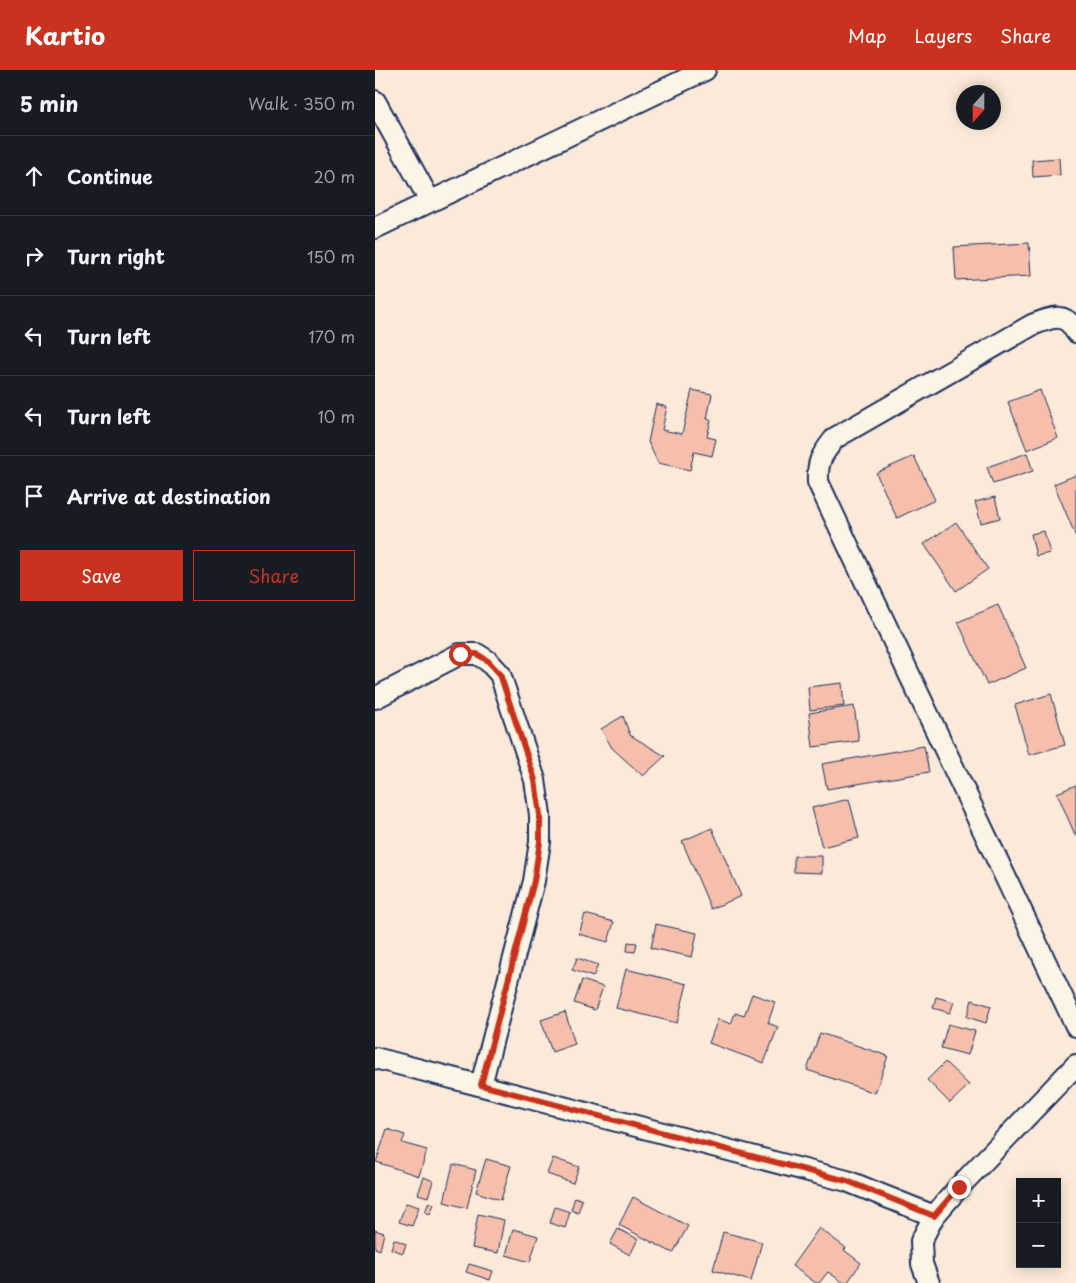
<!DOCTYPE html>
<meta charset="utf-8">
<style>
:root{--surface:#171b24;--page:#20242c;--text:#f1f3f6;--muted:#9ea1a6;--line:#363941;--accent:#c8321e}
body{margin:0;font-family:"Playpen Sans",sans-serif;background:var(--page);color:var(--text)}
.controls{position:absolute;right:15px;bottom:15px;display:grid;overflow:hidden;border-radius:0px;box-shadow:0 2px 12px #0003}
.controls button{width:45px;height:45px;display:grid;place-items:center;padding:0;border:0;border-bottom:1px solid var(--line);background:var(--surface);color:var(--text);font:25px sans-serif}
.compass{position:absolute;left:581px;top:15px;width:45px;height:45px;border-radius:50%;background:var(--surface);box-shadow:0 2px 12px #0003;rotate:201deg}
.stop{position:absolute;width:15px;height:15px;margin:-11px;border:4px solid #c8321e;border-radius:50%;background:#fff}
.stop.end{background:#c8321e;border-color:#fff;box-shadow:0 1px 5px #0008}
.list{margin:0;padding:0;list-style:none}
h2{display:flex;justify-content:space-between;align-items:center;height:65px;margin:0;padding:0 20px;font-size:21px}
h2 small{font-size:16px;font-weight:400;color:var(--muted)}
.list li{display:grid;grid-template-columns:32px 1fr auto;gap:15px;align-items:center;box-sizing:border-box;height:80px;padding:0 20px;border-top:1px solid var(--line)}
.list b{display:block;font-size:19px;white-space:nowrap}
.list em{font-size:16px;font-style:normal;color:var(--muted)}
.actions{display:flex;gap:10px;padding:15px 20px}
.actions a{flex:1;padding:11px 0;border:1px solid var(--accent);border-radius:0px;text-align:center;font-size:18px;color:var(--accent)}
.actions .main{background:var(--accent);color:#fff}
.icon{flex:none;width:28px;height:28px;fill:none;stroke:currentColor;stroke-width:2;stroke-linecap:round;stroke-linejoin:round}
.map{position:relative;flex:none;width:701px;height:1213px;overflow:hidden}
header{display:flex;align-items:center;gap:30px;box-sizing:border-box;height:70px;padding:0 25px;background:var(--accent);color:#fff}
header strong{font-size:24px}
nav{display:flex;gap:28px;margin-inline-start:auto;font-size:18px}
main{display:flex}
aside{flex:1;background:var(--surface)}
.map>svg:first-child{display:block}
</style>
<header>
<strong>Kartio</strong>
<nav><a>Map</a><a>Layers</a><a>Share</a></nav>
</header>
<main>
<aside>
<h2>5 min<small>Walk · 350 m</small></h2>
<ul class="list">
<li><svg class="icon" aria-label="ahead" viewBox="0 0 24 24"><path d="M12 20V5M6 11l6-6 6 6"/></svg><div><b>Continue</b></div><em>20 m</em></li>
<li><svg class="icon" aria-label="right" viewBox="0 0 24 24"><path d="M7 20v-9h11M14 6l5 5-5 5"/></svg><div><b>Turn right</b></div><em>150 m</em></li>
<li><svg class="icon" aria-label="left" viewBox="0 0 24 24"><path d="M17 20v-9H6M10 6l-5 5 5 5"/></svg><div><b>Turn left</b></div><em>170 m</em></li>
<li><svg class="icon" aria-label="left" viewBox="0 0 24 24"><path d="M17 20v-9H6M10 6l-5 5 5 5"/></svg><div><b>Turn left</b></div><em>10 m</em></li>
<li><svg class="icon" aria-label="arrive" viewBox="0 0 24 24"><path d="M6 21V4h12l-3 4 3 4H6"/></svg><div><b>Arrive at destination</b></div></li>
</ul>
<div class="actions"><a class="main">Save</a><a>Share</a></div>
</aside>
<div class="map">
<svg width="701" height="1213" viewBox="0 0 701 1213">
<rect width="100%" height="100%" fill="#fbead9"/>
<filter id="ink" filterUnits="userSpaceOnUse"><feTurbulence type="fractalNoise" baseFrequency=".02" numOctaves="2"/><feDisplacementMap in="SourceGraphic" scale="10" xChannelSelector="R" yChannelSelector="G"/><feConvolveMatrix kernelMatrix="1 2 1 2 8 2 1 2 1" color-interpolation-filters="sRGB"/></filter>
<g filter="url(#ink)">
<path fill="#f6bfab" stroke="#1b2f5e" d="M684,88L685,105L658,107L657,90Z
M654,173L656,206L581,210L579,177Z
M317,320L337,324L332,349L336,350L332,367L341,369L337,386L319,382L315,400L283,393L273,372L281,334L292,337L287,360L307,364Z
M665,320L683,368L652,380L633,332Z
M652,383L658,401L618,414L612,397Z
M539,386L560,430L522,448L501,403Z
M701,405V467L679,414Z
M620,427L625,448L606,453L600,432Z
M581,452L613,499L581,521L549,474Z
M669,461L675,483L661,486L656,464Z
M623,535L651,598L612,615L583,552Z
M467,613L469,636L435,640L433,617Z
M676,624L690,675L654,685L640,635Z
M479,636L484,671L438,677L434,643Z
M248,646L255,665L290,686L268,706L237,678L226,659Z
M549,676L554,702L452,719L447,694Z
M701,715V767L682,723Z
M474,729L484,768L447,777L437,738Z
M337,758L366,826L336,839L307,771Z
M419,786H447V803L419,802Z
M210,844L239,852L233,872L204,864Z
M281,854L322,863L317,887L276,878Z
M253,872L262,873L260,882L252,881Z
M202,888L223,895L218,907L197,900Z
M251,899L312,914L302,953L241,938Z
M207,910L228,917L220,940L199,933Z
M377,924L400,932L393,953L403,957L389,993L334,973L343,949L356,954L360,943L369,946Z
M561,927L579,932L575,943L558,938Z
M597,930L616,936L611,953L592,947Z
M190,942L200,974L177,982L166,950Z
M573,954L600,961L593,985L566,978Z
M445,963L513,986L500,1023L432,1000Z
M570,992L594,1015L575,1033L552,1010Z
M12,1059L30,1065L27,1073L52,1080L44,1106L1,1092Z
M178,1088L204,1097L198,1113L172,1104Z
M111,1089L136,1096L126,1130L101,1122Z
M78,1094L101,1100L92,1138L69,1132Z
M49,1107L58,1111L53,1127L43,1124Z
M200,1127L207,1130L203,1143L196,1140Z
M258,1127L313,1156L298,1183L244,1155Z
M54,1132L59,1134L55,1144L50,1142Z
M31,1133L44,1137L37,1156L24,1152Z
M180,1137L195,1142L190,1158L175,1153Z
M103,1144L129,1150L123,1183L97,1178Z
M444,1158L471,1178L469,1180L486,1193L472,1213H469L453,1202L444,1213H441L417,1196Z
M138,1159L163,1166L155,1192L131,1185Z
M243,1159L263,1169L255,1185L235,1174Z
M0,1160L9,1163L5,1180L0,1178Z
M348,1162L387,1172L376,1211L338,1200Z
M19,1169L31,1174L28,1183L16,1179Z
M94,1194L118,1201L115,1210L91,1202Z"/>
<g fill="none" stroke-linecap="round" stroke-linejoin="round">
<g stroke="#1b2f5e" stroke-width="24">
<path id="minor" d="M0,31L55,131
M0,158L330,0
M701,262C690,240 675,248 657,255L460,368C447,385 442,390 443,412L701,956
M0,628L85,584H102L113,591L125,604L160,710L165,745V772L159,811L106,1015
M0,988L472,1111L559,1146
M554,1213L547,1194L546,1171L559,1146L584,1117L701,995"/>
</g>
<use href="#minor" stroke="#fcf5e5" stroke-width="20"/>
</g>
</g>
<g fill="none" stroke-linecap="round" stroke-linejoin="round" filter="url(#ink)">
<path stroke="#c8321e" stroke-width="6" d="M85,584H102L113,591L125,604L160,710L165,745V772L159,811L106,1015L472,1111L559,1146L584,1117"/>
</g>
</svg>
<div class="controls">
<button>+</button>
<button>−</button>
</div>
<svg class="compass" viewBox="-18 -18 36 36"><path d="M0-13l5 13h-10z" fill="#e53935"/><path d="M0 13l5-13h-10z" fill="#9ea1a6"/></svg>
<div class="stop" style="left:85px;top:584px"></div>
<div class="stop end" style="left:584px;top:1117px"></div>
</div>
</main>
